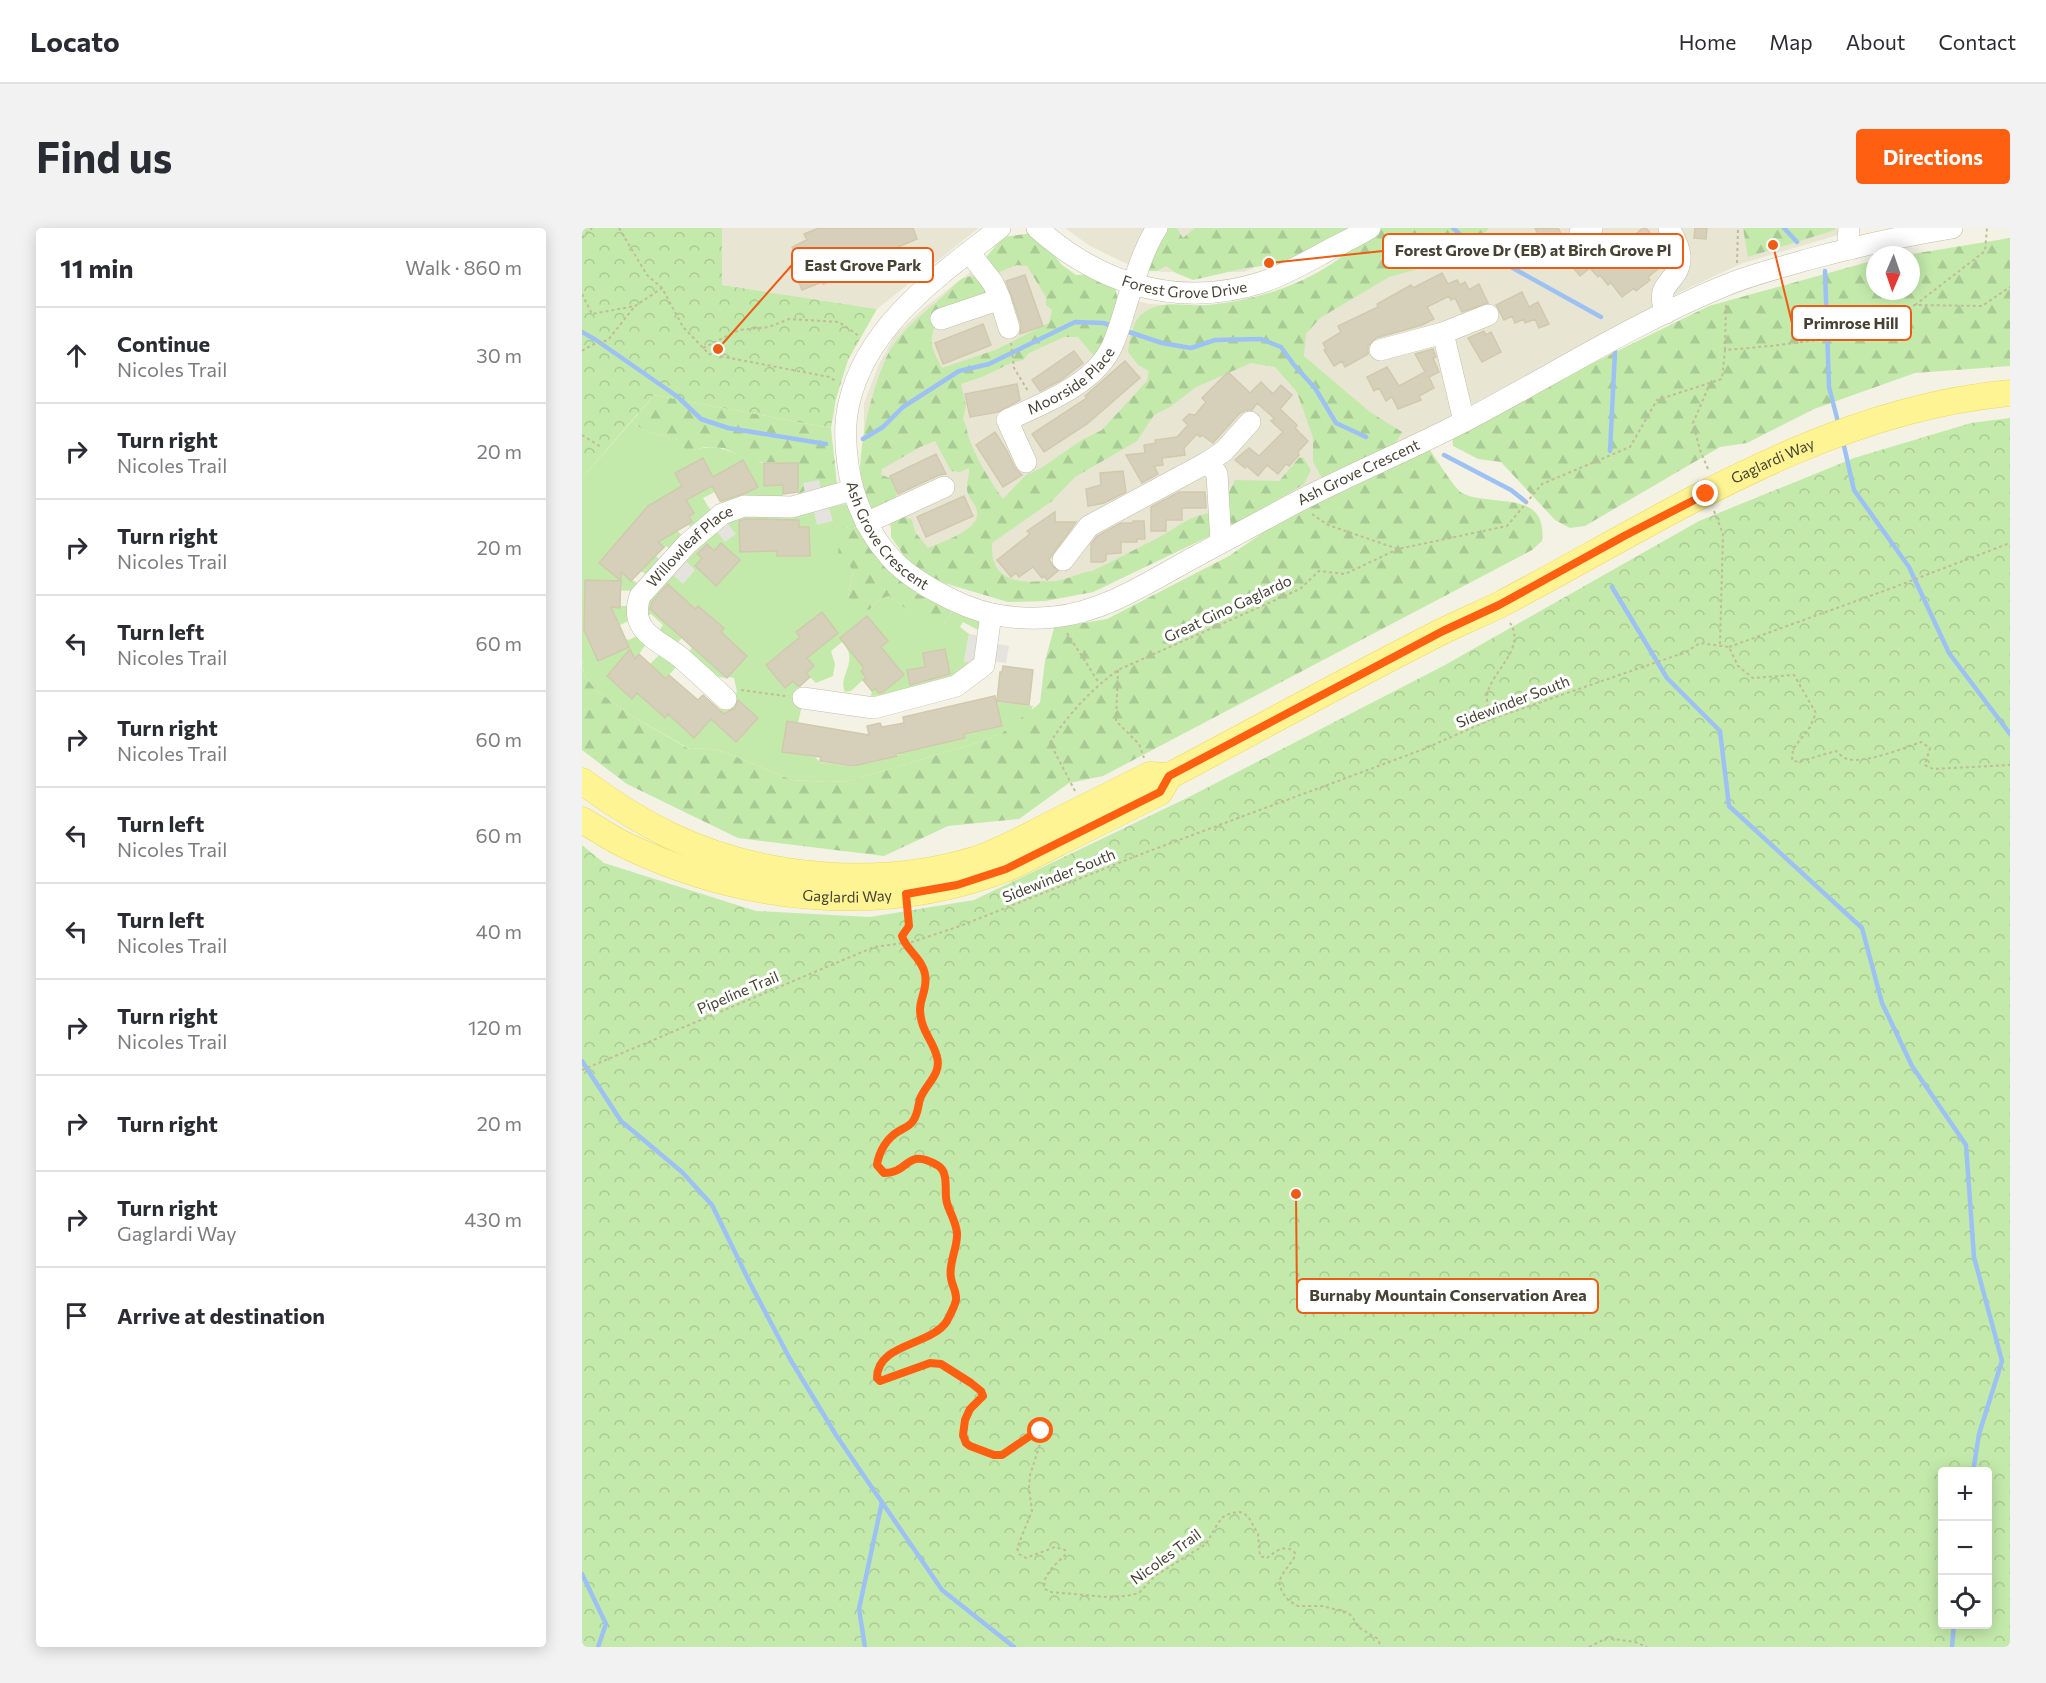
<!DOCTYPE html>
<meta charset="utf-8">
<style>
:root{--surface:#fff;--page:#f2f2f3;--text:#2b2b33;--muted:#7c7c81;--line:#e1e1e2;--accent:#ff5f11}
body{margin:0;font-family:Commissioner,sans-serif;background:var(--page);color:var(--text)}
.controls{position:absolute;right:18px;bottom:18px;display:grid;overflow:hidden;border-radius:6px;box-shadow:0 3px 15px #0003}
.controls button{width:54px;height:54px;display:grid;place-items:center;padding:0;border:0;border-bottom:2px solid var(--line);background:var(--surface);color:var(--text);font:30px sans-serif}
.compass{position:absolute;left:1284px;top:18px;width:54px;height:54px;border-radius:50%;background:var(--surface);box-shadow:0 3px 15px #0003;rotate:182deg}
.stop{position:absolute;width:18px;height:18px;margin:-14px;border:4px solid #ff5f11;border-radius:50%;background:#fff}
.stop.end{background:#ff5f11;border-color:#fff;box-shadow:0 2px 6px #0008}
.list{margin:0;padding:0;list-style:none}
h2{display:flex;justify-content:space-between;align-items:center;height:78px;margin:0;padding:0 24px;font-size:26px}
h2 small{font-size:20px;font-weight:400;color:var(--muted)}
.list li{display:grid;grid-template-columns:39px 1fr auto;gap:18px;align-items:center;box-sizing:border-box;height:96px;padding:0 24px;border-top:2px solid var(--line)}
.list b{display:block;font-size:22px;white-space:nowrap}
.list p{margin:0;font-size:20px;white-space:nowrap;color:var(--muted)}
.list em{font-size:20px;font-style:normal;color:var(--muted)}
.icon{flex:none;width:33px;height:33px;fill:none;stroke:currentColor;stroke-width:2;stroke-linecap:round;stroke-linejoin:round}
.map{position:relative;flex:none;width:1428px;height:1419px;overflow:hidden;border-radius:6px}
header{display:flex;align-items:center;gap:36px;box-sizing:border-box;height:84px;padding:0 30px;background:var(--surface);border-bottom:2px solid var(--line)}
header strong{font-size:28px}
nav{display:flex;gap:33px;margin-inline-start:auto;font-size:21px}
.intro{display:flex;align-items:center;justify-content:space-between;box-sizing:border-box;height:144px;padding:0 36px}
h1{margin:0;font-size:42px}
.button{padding:15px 27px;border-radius:6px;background:var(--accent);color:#fff;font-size:21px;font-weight:700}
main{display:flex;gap:36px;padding:0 36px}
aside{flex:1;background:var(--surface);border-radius:6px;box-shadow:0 3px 15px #0003}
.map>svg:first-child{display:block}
</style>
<header>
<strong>Locato</strong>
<nav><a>Home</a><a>Map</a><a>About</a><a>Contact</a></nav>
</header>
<div class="intro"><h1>Find us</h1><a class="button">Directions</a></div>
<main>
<aside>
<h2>11 min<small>Walk · 860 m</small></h2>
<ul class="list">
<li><svg class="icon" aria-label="ahead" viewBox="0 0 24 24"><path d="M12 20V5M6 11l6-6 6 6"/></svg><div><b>Continue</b><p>Nicoles Trail</p></div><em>30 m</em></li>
<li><svg class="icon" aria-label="right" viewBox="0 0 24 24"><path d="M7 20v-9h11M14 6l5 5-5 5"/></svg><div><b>Turn right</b><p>Nicoles Trail</p></div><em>20 m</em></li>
<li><svg class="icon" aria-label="right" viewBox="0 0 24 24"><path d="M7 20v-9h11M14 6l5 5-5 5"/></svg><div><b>Turn right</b><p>Nicoles Trail</p></div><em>20 m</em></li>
<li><svg class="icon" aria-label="left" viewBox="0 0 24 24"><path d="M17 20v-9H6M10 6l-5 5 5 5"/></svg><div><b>Turn left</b><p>Nicoles Trail</p></div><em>60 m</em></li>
<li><svg class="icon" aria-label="right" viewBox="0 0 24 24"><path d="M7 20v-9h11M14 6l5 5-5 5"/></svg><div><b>Turn right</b><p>Nicoles Trail</p></div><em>60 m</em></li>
<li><svg class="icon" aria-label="left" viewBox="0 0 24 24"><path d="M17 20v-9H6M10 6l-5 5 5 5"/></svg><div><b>Turn left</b><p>Nicoles Trail</p></div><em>60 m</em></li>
<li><svg class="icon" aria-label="left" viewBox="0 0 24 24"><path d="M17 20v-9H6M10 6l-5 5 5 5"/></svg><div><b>Turn left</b><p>Nicoles Trail</p></div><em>40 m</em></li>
<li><svg class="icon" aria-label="right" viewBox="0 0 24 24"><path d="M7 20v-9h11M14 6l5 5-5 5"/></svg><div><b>Turn right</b><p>Nicoles Trail</p></div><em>120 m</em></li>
<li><svg class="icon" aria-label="right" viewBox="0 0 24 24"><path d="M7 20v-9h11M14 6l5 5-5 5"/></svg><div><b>Turn right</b></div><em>20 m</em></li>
<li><svg class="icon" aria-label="right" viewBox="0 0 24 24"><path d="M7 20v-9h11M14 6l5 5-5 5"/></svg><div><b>Turn right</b><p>Gaglardi Way</p></div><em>430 m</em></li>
<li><svg class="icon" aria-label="arrive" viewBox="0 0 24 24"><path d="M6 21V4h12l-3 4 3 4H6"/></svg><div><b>Arrive at destination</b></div></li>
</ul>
</aside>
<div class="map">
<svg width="1428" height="1419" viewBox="0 0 1428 1419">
<defs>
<pattern id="forest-firs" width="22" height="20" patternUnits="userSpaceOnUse" patternTransform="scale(1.5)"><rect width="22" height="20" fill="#c3eaab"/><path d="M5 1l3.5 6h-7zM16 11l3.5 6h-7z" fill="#a9ca94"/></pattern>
<pattern id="park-crowns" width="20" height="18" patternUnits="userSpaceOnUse" patternTransform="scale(1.5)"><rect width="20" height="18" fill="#c3eaab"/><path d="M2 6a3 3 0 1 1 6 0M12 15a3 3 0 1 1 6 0" fill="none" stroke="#a9ca94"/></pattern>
</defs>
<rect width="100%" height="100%" fill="#f3f2e5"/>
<path fill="#e8e5d3" d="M140,0H397L295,81L140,57Z
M483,0H753L733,14L662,44H580L547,37L508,18Z
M821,0H1280L1161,35L1094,66L828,210L511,364L463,373L426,374L391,363L318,313L293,278L282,232V175L297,136L313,107L342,80L422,18L478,39L517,60L542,70L567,76L632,80L694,70Z"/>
<path fill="#c3eaab" d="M50,193L61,202L96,212L112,222C143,212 154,231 182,235V258L201,257V269L141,278L133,264L121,270L131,286L113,304L106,296L95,302L101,309L87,320L84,318L74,328L81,335L68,348L58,343L50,352L57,356L53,363L31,362L38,364V378H48L50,391L38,397L44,411L47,412L56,407L65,415L57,426L68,436L78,426L95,438L78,457L70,451L57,467L83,489L87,485L113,509L155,464L152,450L148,449C133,454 117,434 106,424L110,420L100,410L94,416L76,404L81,397L69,386L64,390L62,379L126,310L158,287L232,284L262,276L267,277L280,304L271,303L265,299L266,335L271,344L266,369L287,382L298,371L307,368L328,384L361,397L370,384L397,392L399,398L398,403L381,394L378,399L387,406L382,433L390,435L389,442L309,467L289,468L290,463L281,452L269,463L263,464C255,446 279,434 260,414L249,423L253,436L251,448L234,455L228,449L217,459L220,463V477L216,495L205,494L200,524L233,529L238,534L273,539L276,509L283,535L315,528L318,525L383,510L382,501L419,497L415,474L451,478L449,483L420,505L404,512L267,553L247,554L210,552L145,525L126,520L108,521L53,490L14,462L2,447L0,430V250Z"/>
<path fill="url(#forest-firs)" d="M585,0H595L601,10L613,0H774L712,34L664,40L611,52L594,45L584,38L575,43H566L578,5Z
M788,0H907L891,18L864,33L807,49L738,90L724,106L722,128L788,184L820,204L813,216L740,250L731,234V210L715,164L693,139L669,135L614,159L588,179L572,187L555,213L493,249L470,273L410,315C408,349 431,356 460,353C466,353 472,354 478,352C489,350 499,344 510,343C532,333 553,321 574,311C592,302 610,285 631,285L632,306L511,364L463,373L426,374L362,355L330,339L309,309V295L319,287L330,292L333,304L346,320C359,314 399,302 395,283C394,276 386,270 385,262C384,253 388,248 387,240L378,244L369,243L353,213L338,219L300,241L299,247L311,251L315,259L314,273L297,282L286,280C265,250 291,149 310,119C322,100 342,85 359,70C374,58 378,43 401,50L404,58L403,67L356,89C347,115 347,115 360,140L413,122L467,95L470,82L464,77V69L445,38L435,37L415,45L403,30L422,9L451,5L456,7L480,37L494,47L513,46L533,59L537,78L530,126L511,127L496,109H482L447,125L441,132L429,135L402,148L379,156L384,178L381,191C385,198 385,206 388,213C396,233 408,253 421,271L444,247L459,240L500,212L520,202L565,153L567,143L556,137L546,124C548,113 550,94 560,86C579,70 603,79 626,77C670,73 715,59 751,35C765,26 776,11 788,0Z
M1161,0H1254L1253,2L1166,29Z
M1428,10V138L1333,145L1232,181L1165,215L1138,219L1003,298L988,300L973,292L919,234L896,231L871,218L870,204L1127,78L1293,32V63H1329V27H1324Z
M72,167L249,200L255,256L240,265L221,256L223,263L216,266L215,235L170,234L142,220L123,219L112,222H104L96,212L61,202L50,193Z
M844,216C851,226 872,260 880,265C909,280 966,260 960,313L950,322L521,548L487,555L437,591L366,598L302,628L156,610L45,556L0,522V430L2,447L14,462L53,490L107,521L126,520L145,525L210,552L247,554L267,553L404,512L420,505L458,475L463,433L472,400L525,391L647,328L742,263Z
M721,229L729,242L722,256L690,275L671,295L653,298L646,294L644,271L653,252L697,253L717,230Z
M260,299C267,299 273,303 280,304L313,347L336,366L370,384L361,397L352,400L328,384L307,368L298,371L287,382L270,378L266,369L271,344L266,335L256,329L257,312Z"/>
<path fill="url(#park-crowns)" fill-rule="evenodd" d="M0,0H140V57L295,81L266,132L254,171L249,200L72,167L0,250Z
M1428,190V1419H0V617L22,635L174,683L288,689L392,672L605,570L863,437L1117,293L1272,230L1389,195ZM1360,1244H1406V1396H1360Z"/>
<path fill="#e4e3de" d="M237,252L240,265L224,268L221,255Z
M247,280L251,293L235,297L232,284Z
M145,295L154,306L143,314L134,303Z
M104,333L113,342L101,356L91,347Z
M387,406L400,408L395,436L382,434Z
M415,416L427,418L424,435L412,433Z"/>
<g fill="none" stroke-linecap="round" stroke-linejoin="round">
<path stroke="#9ec1f4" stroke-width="4.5" d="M871,0L891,18L1019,89
M1202,0L1215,14
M1243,43L1247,159L1256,194
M541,102L580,115L609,120L633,112L679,111L699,119L712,137L733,160L754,195L784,209
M0,104L14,112L96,169L119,191L146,200L244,216
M281,211L301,199L321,179L377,143L407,136L493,94L521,95L531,98
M1262,218L1272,262L1327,339L1367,425L1428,506
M1028,223L1033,123
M862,227L929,262L944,274
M1030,359L1085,450L1138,503L1147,578L1280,700L1300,775L1330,838L1384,917L1392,1029L1420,1133L1397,1206L1391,1244
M0,833L39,893L100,944L130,977L168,1055L208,1131L254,1207L360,1362L432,1419
M0,1346L24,1396L16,1419
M283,1419L277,1381L300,1274
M1370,1419L1372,1396"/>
</g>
<path fill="#d6d0ba" stroke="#d1c9ad" stroke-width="1.5" d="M237,0H331L335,11L297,27L299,32L241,56L240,54L220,62L210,38L217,35L210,19L225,12L222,6Z
M953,0H976L992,29L1012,14L1022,26L1026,23L1037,36L1039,35L1042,38L1061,23L1052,12L1056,8L1054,6L1061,0H1064L1082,22L1071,31L1077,40L1066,49L1068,52L1054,63L1052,60L1040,69L1029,55L1026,57L1018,47L1016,49L1008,40L998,48L979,25L968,31Z
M1113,0H1125L1124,11L1112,10Z
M860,45L866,56L875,52L878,57L883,54L887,62L897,56L906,75L880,84L873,70L869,72L867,68L845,79L852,91L840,97L794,110L786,118V126L763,139L760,133L752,138L742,122L744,121L741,115L759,104L756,98L796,79L795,76L829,57L831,60Z
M443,47L461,98L438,106L439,96L424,53Z
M940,64L947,79L956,74L967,96L957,100L953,91L943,95L942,91L933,95L930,88L922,92L914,77Z
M401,96L409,117L361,136L353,115Z
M902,103L904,107L909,104L919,124L900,134L886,110Z
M851,121L854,129L851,130L857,144L847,149L852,160L837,168L839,172L816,181L810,169L804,173L797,160L792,163L785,149L805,139L817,158L843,144L833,126Z
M492,123L501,135L479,152L458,163L450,152Z
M543,133L558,150L505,196L462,224L450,206L505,170L503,168Z
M646,144L668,165L679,154L691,166L699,157L710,167L698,181L715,197L713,200L726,213L716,224L717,227L707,238L704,236L696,246L685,237L676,248L665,238L663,240L653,232L667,220L677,228L701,204L689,193L692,190L675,175L670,182H664L658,185L631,215L620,207L618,209L615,206L602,220L603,227L580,230L581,237L572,238L576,246L560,255L544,227L563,225L562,217L574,215L573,212L595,209L606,197L601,192L607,186L613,187L624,174L620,170Z
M435,156L438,172L416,184L388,189L383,166Z
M413,204L425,223L433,240L440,247L421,259L394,217Z
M354,226L364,246L357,247L316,266L308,248Z
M121,230L131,249L161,232L176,259L164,265L138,273L130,258L104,272L112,285L107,288L110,294L76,314L82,319L49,353L39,344L38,380L29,379L47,419L16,433L2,402L3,352L39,353L17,335L66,278L100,258L93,245Z
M182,235H216V264L201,266V257L182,258Z
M541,243L544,264L522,275L506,278L504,261L519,257L518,245Z
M597,264H623L624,280H600V292H584V303H569V279Z
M382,268L391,288L344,309L335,289Z
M473,284V294H494L467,331L470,337L476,343L465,352L462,348L460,350L451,339L437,349L434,345L429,349L415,332L448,306L445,303Z
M163,291L217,292V299H227L228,328H195V323L158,324L157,293Z
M551,293H562L563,311H555V314H539V325L524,326V332L521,334H509V316L515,308L539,295H551Z
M139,315L158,332L134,358L113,338L120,330L115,326L125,316L132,323Z
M86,356L113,381L116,378L142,400L139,404L165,428L145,450L68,381L70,374Z
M240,384L256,405L225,430L232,438L224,445L228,449L218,458H216L211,453L203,460L184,437L218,409L214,404Z
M285,388L306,413L299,419L322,447L301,464L297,465L293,460L290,463L281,452L284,450L279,443L282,440L258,410Z
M48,421L53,431L57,426L84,451L87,447L116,472L121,467L142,486L153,480L156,472L176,490L154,514L129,491L112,510L86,486L83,490L55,465L50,471L25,448Z
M363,421L368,446L328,457L325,442L343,439L341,425Z
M421,438L451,442L447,477L415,473L418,444H420Z
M413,468L420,498L382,506L383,510L314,526L315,528L271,538L238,533L239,529L200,524L205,493L287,507L285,498L298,495L300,499L322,495L321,489Z"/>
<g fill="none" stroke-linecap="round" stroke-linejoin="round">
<g stroke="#c2beaa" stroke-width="22">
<g id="minor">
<path id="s1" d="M418,0C358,47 285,96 267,175C262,196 263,216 266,237C271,271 285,303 308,329C329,353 378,379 410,386C429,390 453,391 472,389C522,384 567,354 609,331C644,312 678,294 713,275C769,246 827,222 883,193C969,148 1052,95 1142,58C1168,47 1197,40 1224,32C1272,19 1321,8 1370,0"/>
<path id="s2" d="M455,0C519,57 597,81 681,54C702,47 723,35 743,24C758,16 774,9 788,0"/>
<path d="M1267,0L1266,10L1269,21"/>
<path d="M998,5L1010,0"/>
<path d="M418,71L427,100"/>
<path d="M1084,85C1071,54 1096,56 1098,32C1099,21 1092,10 1087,0"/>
<path d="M359,91L418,71L411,55L387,24"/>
<path d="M861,105L882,193"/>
<path d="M798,122L861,105L906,87"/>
<path id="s3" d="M444,234L425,192C462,175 514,156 531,116C538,100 542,83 547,68C555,44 562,20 575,0"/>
<path d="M626,234L635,246L639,314"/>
<path d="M284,295L362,259"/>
<path d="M481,332L507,298L626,234L642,223L668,194"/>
<path d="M221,470L292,480L374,458L402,437L409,386"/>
<path id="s4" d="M144,471C129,457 114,443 98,429C77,412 46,404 58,368L105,316L140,286L162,278L210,279L270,262"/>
</g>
</g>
<g stroke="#ead95d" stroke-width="27">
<g id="major">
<path id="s5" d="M0,553C28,574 58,593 89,608C179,651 297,661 392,632C418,624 442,610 466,598C500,581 534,564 568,547L587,548C678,500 768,450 859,404C879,394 899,386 919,376C1081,291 1241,182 1428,165"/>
<path id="s6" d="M0,592C16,601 31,612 47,619C163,674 302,688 423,641C441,634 459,623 476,615C510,598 544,581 578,564L587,548"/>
</g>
</g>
<path stroke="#c2bb98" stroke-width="2" stroke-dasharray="3 3" stroke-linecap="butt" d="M37,0L65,47L80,60L101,99L127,126L247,149L255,154
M0,10L10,0
M1155,35L1156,0
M0,66L10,86L53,78L80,60
M1333,77L1403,23L1405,0
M429,115L432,140L446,163
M121,120L157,102L187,99L207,91L257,94L277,108
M1143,122L1144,77
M0,123L10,117L26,112L53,78
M0,207L19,219
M1126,241L1118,222L1111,195L1126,160L1134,155
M1132,283L1141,306L1138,416
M730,286L746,297L816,321L925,298L960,256L1048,219L1075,172L1140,151L1143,122L1189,118L1266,108L1333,77L1400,78L1428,59
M485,405L517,455
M1147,419L1310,360L1428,315
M536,442L534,493L557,516L562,530
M159,462L203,468
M910,491C907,482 903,473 906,463C913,441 944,419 928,395
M493,563L468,515C485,487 510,461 536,442L718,361L737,343L763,346L816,321
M322,715C333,727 347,741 344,759C343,768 338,775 338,786C340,804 357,823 356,838C354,850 343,859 338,870C335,878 336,890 329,896C326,899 321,901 317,903C305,910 297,923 295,937L302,945C328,946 324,919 355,937C357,938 360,941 361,943C366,952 362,965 365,975C367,985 374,994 375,1005C376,1020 366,1035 369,1050C370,1058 375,1064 374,1072C373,1078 368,1087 365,1093C349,1118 295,1115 295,1150L298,1153L348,1135L359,1136L389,1155L399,1163L401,1168L388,1181L383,1192L381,1207L384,1215L389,1218L412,1227H420L454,1204L459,1203L461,1207L448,1247L447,1260L450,1283L435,1320L437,1326L444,1330L473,1319L483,1322V1327C474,1336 459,1348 463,1361L468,1364L525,1369L545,1368L557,1365L573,1348L624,1316L636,1295L641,1289L649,1285L658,1284L666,1288L676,1306L678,1328L685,1330C694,1323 704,1315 713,1325L712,1330L700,1347L697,1354L700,1364L707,1373L716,1378H740L764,1384L770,1388L776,1399L796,1411L799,1419
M322,715L320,708L327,698V684
M0,842L292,719L330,714L378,698L562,625L842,521L910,491L1104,424L1118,415L1147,419L1156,438L1171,450L1212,447L1234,485L1228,499L1211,521L1210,532L1216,534L1254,523C1257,526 1261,530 1265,531C1283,536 1322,520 1339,514L1348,520L1343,537L1351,541L1428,537
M1007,1419L1025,1410L1053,1414L1065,1419"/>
<use href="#minor" stroke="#fff" stroke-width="21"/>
<use href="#major" stroke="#fff493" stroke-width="26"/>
</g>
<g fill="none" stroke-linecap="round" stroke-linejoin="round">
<path stroke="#ff5f11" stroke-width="8" d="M459,1203L454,1204L420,1227H412L388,1218L384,1215L381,1207L383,1192L388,1181L401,1168L399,1163L389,1155L359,1136L348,1135L298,1153L295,1150C295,1115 349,1118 365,1093C368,1087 373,1078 374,1072C375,1064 370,1058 369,1050C366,1035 376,1020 375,1005C374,994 368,985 365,975C362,965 366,952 361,943C360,941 357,938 355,937C324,919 328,945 302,945L295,937C297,923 305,910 317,903C322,900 328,898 331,893C336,886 336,878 338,871C343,857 360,846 355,829C351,812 339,804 338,782C338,770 346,760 343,746C340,730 324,722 320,708L327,698L324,666L375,657L424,641L578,564L587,548L861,403L917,377L1044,307L1124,266"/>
</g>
<g text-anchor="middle" stroke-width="6" stroke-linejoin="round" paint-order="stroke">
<g font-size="15" fill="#464334" stroke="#fff">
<text dy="5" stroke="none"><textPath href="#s2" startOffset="164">Forest Grove Drive</textPath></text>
<text dy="5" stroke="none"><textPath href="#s3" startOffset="122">Moorside Place</textPath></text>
<text dy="5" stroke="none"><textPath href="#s5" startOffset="1311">Gaglardi Way</textPath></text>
<text dy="5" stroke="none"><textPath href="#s1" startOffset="920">Ash Grove Crescent</textPath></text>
<text dy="5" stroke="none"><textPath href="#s1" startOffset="382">Ash Grove Crescent</textPath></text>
<text dy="5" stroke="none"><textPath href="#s4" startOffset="214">Willowleaf Place</textPath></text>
<text transform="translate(646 381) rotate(-25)" y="5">Great Gino Gaglardo</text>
<text transform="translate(931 474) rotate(-21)" y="5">Sidewinder South</text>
<text transform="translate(477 648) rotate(-22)" y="5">Sidewinder South</text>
<text dy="5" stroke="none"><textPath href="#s6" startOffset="280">Gaglardi Way</textPath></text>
<text transform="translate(156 765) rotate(-23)" y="5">Pipeline Trail</text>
<text transform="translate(584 1329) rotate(-36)" y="5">Nicoles Trail</text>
</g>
</g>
<path fill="none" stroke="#ec5c14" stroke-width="2" d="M687 35L801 23M136 121L210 37M1191 17L1210 95M714 966L715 1068"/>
<g fill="#ec5c14" stroke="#fff" stroke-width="2">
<circle cx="687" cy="35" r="6"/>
<circle cx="136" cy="121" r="6"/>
<circle cx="1191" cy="17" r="6"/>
<circle cx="714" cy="966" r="6"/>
</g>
<g fill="#fff" stroke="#ec5c14" stroke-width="2">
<rect x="801" y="6" width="300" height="34" rx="6"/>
<rect x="210" y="20" width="141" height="34" rx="6"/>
<rect x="1210" y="78" width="119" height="34" rx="6"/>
<rect x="715" y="1051" width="301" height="34" rx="6"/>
</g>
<g font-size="16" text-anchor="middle" font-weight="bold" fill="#464334">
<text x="951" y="28">Forest Grove Dr (EB) at Birch Grove Pl</text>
<text x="281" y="43">East Grove Park</text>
<text x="1269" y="101">Primrose Hill</text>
<text x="866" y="1073">Burnaby Mountain Conservation Area</text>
</g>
</svg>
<div class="controls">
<button>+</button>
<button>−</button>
<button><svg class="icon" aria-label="locate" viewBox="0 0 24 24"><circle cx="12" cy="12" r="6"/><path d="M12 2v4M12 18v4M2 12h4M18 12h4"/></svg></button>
</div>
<svg class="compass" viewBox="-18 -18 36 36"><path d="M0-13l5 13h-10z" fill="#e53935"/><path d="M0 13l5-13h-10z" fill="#7c7c81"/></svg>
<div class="stop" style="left:459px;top:1203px"></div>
<div class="stop end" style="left:1124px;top:266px"></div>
</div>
</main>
